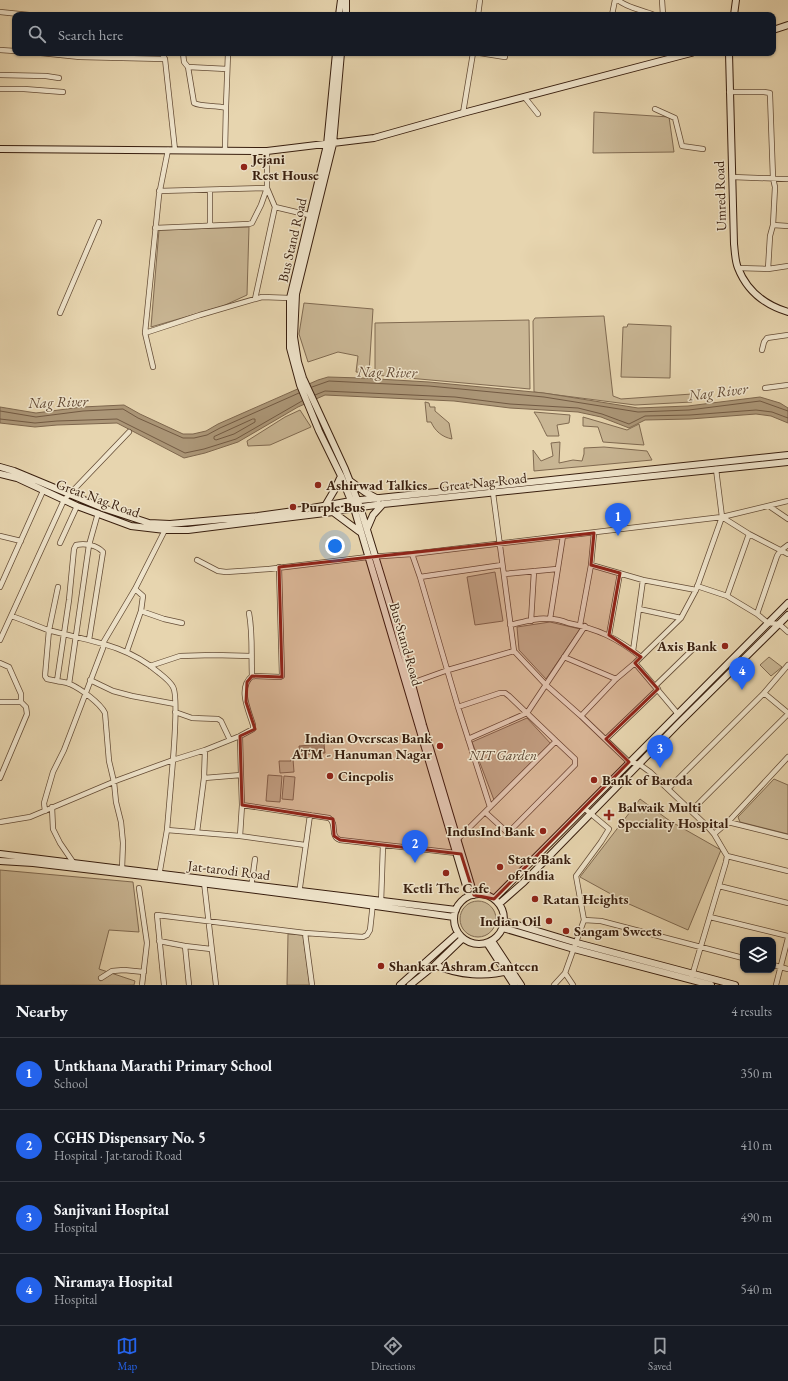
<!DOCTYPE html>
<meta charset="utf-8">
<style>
:root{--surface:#171b24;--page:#242831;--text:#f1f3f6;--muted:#9ea1a6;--line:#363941;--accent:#2563eb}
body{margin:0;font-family:"EB Garamond",serif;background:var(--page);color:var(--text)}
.controls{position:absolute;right:12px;bottom:12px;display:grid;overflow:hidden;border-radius:8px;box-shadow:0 1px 3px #0004}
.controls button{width:36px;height:36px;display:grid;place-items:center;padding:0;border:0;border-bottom:1px solid var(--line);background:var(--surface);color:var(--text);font:20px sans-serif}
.you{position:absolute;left:335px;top:546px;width:14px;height:14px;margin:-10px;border:3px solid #fff;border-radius:50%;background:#1a73e8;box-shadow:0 0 0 6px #1a73e833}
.badge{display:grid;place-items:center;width:26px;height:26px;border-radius:50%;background:var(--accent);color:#fff;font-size:13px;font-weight:700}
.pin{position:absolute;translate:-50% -33px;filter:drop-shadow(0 1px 2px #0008)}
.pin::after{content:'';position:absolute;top:21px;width:14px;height:12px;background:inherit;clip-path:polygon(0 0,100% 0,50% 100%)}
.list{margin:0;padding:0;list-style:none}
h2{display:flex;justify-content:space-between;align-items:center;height:52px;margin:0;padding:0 16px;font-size:17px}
h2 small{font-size:13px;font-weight:400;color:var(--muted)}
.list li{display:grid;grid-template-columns:26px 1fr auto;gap:12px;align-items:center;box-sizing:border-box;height:72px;padding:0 16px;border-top:1px solid var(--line)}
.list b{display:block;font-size:15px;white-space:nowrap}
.list p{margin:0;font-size:13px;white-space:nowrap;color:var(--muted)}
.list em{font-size:13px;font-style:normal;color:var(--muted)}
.icon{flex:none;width:22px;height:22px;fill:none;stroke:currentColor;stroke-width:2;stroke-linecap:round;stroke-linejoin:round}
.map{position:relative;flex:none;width:788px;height:985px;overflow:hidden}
.search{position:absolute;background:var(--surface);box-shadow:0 1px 3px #0004;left:12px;right:12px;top:12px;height:44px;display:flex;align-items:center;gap:10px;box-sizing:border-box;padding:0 14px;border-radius:8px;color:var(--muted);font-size:15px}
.sheet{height:340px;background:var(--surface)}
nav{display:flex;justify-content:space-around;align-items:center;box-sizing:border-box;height:56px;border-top:1px solid var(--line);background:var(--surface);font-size:11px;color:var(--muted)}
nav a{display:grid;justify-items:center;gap:2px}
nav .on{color:var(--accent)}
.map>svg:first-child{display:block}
</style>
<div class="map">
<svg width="788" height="985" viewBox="0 0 788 985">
<rect width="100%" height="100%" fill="#e7d5af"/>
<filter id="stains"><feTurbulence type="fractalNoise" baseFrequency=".005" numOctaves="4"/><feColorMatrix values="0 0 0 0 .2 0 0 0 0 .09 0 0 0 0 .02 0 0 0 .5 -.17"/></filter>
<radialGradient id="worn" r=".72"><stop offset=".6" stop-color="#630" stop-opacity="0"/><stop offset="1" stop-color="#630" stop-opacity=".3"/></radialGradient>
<path fill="#c9b694" stroke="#806a51" d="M594,112L669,117L674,152L593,153Z
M249,227L247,295L223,306L151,327L159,230Z
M304,303L373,309L369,373L356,372L358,356L338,352L308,362L299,334Z
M604,316L613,396L621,399L692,394V402L635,405L534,392L533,321L535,318Z
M529,320L530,389L375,375V323Z
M628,324L671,326L670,378L621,377L623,327H627Z
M425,402L429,403L430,407H435V411L449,423L452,439C442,437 435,431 431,422H427Z
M300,410L311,427L270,445L248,446L247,441L285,417Z
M534,412L570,415L569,423L557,425L559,436H547C542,427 540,420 534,412Z
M583,417L627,430L639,424L644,445L603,442L598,427L583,426Z
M560,442L559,463L573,460L582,461L584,454V448L604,447L647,451L652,460L534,471L533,450L541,461L553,456L551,443Z
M495,572L503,621L475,625L467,577Z
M550,622L580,629L546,679L519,650L517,627Z
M769,657L782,667L771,676L760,665Z
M527,718L552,745L494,800L472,742Z
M291,759H293L294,772L280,773L279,761H291Z
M268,775L282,776L280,802L266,801Z
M284,776L295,777L293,800L282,799Z
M774,779L788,785V834L740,822L738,817Z
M640,799L670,821L721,850L688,930L629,904L580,877Z
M0,870L133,882L139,932L109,930L99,969L135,981L134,985H0Z
M460 919a18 18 0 1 1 36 0a18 18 0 1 1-36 0Z
M288,934L303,935L310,985H287Z"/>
<path fill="#ac9778" stroke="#7e674e" d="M328,377L361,378L429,382L544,393L638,408L688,406L760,397L780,403L788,408V423L771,416L756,414L690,419L645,420L629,428L601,417L578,412L510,408L454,401L325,395L298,407L238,442L205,453L184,458L117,423L57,425L35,427L0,423V407L36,413L82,407L124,405L140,414L183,434H193L206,431L218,424L318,380Z
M324,744L325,753L300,755L299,746Z"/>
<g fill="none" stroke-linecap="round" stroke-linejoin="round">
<path stroke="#725a43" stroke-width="1" d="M312,387L329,381L429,386L544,397L638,412L689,410L760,401L788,411
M315,395L325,391L455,397L510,404L578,408L602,414L629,424L645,416L690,415L756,410L772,412L788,418
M0,411L36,417L83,411L123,409L138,418L183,438H194L207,435L220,428L299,393
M0,419L35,423L57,421L117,419L185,453L204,449L236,439L302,401
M253,419H255V422L234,434L216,440L214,439V437Z"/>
<g stroke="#644c36" stroke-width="6">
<path id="street" d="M618,0C627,8 643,10 654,15
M662,0L663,15
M0,12L29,15
M478,15L480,0
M612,15L615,0
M0,50L15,51
M41,53L80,57L165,59
M162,53L165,59L175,150
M183,53L184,62L188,67
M480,53L505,57
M0,75L46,76L59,78
M0,89H24L63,92
M729,92H764L770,93V95L773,178L775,187L773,225L770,236L768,269
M526,99L538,114
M226,108C215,105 202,107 194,103L188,67L227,69
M655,109L675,118L682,146L703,149
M463,113L473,53
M168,150L159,195L145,333L200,315L262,297L290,298
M225,150L226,106L228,53
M267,151V188L275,207
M732,177L788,179
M210,190V225
M773,225L788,226
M155,228L249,224L252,223L261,205L267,188L159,191
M738,268L768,269L788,266
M255,299L275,207L313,216
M60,313L99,222
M145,333L153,367
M762,350L764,342L767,338L788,335
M765,388L788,385
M493,493L514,651L546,685L581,716L629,762L639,764L650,772L708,827L714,834L727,856L726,862L692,976
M769,506L788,519
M722,517L749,534L788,554
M0,536L21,541
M60,543L77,506
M412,554L420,577L502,565
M197,560L218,571L226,572L269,569L368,557L412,554L722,517L788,501
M591,565L643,580L696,590
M504,574L557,569
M420,577L458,707L490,807
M697,586L727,596L757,614L768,623L779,624L788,632
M0,587L43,491
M727,596L749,534
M639,609L681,618
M141,611L164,619L182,623
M249,613C253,634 251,655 252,676
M757,614L777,556L780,551L788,545
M550,619L563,536
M531,621L534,571
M510,625C523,622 537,617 550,619C556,619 563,621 568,623C598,629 617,638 641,657
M580,625L591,565L594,533
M609,635L620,573
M0,640L64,500L129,432
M89,640L103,552C97,545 85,543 76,545L74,549L69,600L57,681C61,682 66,682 70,684C81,689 100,703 105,713L109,761L114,782L116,802L121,822L123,843L122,869
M127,651L141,611L143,596L135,589
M633,651L643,580
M564,657L616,679
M0,663L9,667L21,694V702
M635,663L678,714
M150,666L180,656L213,655L251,656
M90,680L113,691L132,696L175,704
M57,681L47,679L45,676L49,630L58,587
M69,684L89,545L98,513
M409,684L448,670L514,651
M655,686L692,650
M764,693L788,713
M0,702H21L26,707L27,714L0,778
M175,712L192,718L218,719L221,721L230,740
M581,716L616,679L635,663L681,618L696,590L722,517L716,469
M240,736L253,729V725C249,711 237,688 252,676L280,677L282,676L279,567
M468,739L527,713L585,626
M606,739L658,689
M241,775L242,805L329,818C338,824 329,836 340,840L456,853
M668,789L764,693L788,665
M52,807L53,829L60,843L73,862
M45,811L44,803L53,772L64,750L103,648V643L135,589L165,530
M691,811L788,714
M485,812L508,833L575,765V759L556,741
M0,822L30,817L118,780L173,760C174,747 178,695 173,687C170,681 163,676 158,672C125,644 88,641 48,630C36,626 24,620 11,616
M728,822L788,757
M167,830L173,760L205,750L240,736L241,775L204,778L205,750
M197,832L204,778
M714,834L728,822L788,837
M240,836L242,805
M456,841L556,741L509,696L505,693H500L458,707
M727,856L788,871
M159,876L167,830L240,836L305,845
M204,882L216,985
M719,886L788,903
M139,888L147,943L142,985
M251,888L255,859
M299,894L310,815
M381,903L383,845
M710,917L788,936
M584,920L576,876L601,842L609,829L584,808
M305,933L312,985
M159,941L185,946
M773,965L788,969
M565,973L573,985
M101,978L112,971L124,970L144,972
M164,985L157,915L305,933L363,937L367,935L370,930L373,903
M189,985L185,946L211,949
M554,985L565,973L584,920L601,921L743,958
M776,985L788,938"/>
</g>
<g stroke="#381e0e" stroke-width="8">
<path id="secondary" d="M346,0V15
M339,15L341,0
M734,15L736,0
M773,30L788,25
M336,53L327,145L290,298V348L300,385L319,431L341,476L354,508L469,896
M341,53L333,144L296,294L294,337L298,362L303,378L345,469L360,507L394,618L423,725L474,895
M729,53L734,244C735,252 735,261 738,268C747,291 765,305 788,312
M0,149L267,151L374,138L463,113L691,53
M0,467L14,471L103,508L149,523L170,524L258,516L301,510L351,501L788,455
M0,474L17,478L77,506L131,526L165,530H188L333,512L354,508L383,504L788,462
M350,481L365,492L378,499
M325,506L335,489L341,476
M333,512L360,532
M367,529L373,515L383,504
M0,854L456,910
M0,861L33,863L161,878L326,899L454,917
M454 919a25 25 0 1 1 50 0a25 25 0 1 1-50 0Z
M494,899L788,603
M499,904L524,882L678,724L788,615
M504,921L577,943L735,985
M503,928L574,949L711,985
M492,941L521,985
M487,943L514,985
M435,965C458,975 487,978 511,970
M400,985L457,934
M410,985L435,965L463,938"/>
</g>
<use href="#street" stroke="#efe4cb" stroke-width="4.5"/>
<use href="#secondary" stroke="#efe4cb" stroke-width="6"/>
</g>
<path fill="#8f2418" fill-opacity="0.2" stroke="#8f2418" stroke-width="3" stroke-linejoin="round" d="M594,533L591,565L620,573L609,635L641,657L635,663L658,689L606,739L629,762L494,899L474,895L461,854L340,840L334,836L333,819L242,805L240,736L255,729L246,702L247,682L252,676L282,677L279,567Z"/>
<g fill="#8f2418" stroke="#efe4cb" stroke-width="1.5">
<circle cx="244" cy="167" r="4"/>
<circle cx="318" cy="485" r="4"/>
<circle cx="293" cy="507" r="4"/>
<circle cx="725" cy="646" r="4"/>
<circle cx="440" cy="746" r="4"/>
<circle cx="330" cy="776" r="4"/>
<circle cx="594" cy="780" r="4"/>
<path d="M607 809h4v4h4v4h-4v4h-4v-4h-4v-4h4z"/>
<circle cx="543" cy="831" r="4"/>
<circle cx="500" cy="867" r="4"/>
<circle cx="446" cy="873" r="4"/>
<circle cx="535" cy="899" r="4"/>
<circle cx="549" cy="921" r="4"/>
<circle cx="566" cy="931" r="4"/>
<circle cx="381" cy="966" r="4"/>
</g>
<g text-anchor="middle" stroke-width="3" stroke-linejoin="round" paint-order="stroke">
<g font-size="14" font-weight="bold" fill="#381e0e" stroke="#efe4cb" text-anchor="start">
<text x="252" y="164">Jejani<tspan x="252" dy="16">Rest House</tspan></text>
<text x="326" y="490">Ashirwad Talkies</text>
<text x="301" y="512">Purple Bus</text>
<text x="717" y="651" text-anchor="end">Axis Bank</text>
<text x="432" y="743" text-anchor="end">Indian Overseas Bank<tspan x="432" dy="16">ATM - Hanuman Nagar</tspan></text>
<text x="338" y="781">Cinepolis</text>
<text x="602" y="785">Bank of Baroda</text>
<text x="618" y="812">Balwaik Multi<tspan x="618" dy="16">Speciality Hospital</tspan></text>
<text x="535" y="836" text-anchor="end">IndusInd Bank</text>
<text x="508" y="864">State Bank<tspan x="508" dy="16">of India</tspan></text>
<text x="446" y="893" text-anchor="middle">Ketli The Cafe</text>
<text x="543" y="904">Ratan Heights</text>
<text x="541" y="926" text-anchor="end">Indian Oil</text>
<text x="574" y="936">Sangam Sweets</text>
<text x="389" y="971">Shankar Ashram Canteen</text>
</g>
<g font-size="14" fill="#381e0e" stroke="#efe4cb">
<text transform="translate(720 196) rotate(-92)" y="5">Umred Road</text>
<text transform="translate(292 240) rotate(-77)" y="5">Bus Stand Road</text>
<text transform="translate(483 482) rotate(-6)" y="5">Great Nag Road</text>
<text transform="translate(98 498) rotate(20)" y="5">Great Nag Road</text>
<text transform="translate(406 644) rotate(74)" y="5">Bus Stand Road</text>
<text transform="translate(229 870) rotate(7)" y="5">Jat-tarodi Road</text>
</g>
<g font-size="14" font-style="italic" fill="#5c4430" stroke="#efe4cb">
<text x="503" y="760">NIT Garden</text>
</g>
<g font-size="15" font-style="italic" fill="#614833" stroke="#efe4cb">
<text transform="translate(387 372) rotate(1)" y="5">Nag River</text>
<text transform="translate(718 392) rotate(-7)" y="5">Nag River</text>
<text transform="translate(58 402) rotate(-2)" y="5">Nag River</text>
</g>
</g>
<rect width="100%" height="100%" filter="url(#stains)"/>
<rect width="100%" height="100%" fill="url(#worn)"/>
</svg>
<div class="controls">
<button><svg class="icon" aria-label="layers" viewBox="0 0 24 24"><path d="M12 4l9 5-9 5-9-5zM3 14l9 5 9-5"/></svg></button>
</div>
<div class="you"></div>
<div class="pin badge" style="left:618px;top:536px">1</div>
<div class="pin badge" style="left:415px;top:863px">2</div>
<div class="pin badge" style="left:660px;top:768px">3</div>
<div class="pin badge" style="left:742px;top:690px">4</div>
<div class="search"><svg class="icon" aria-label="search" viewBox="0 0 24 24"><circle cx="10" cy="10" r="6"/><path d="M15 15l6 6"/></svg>Search here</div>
</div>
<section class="sheet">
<h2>Nearby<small>4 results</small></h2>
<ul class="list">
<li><span class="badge">1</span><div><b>Untkhana Marathi Primary School</b><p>School</p></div><em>350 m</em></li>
<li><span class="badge">2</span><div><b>CGHS Dispensary No. 5</b><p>Hospital · Jat-tarodi Road</p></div><em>410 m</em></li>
<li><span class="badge">3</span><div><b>Sanjivani Hospital</b><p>Hospital</p></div><em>490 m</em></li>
<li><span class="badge">4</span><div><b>Niramaya Hospital</b><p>Hospital</p></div><em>540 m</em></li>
</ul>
</section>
<nav>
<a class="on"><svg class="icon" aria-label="map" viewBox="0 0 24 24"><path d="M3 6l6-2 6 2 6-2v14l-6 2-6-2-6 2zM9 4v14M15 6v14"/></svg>Map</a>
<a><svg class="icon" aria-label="directions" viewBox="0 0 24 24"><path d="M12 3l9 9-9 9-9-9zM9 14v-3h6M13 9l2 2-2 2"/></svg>Directions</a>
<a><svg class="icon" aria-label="saved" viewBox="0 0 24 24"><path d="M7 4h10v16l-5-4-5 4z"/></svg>Saved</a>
</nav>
